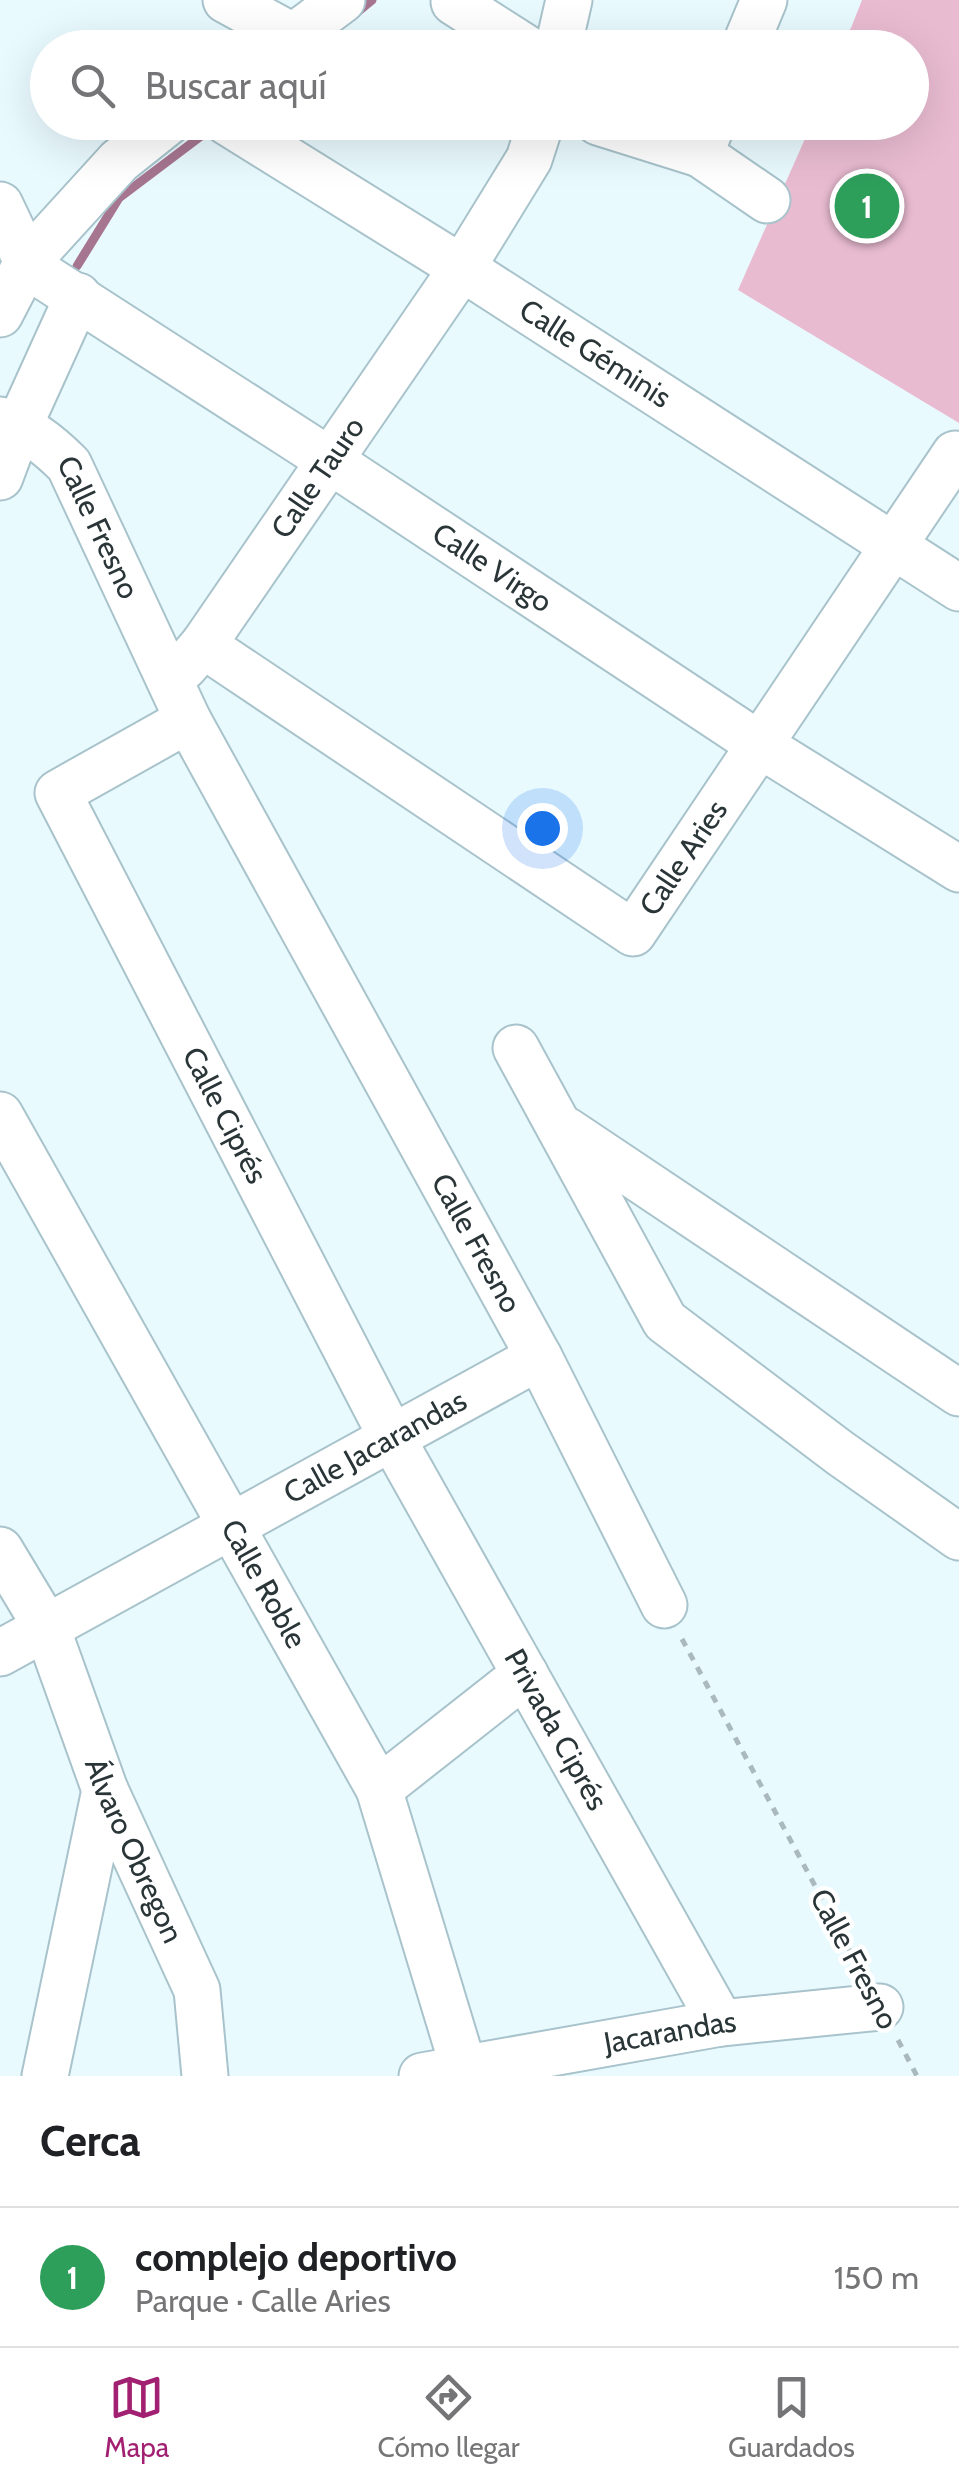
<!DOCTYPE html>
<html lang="es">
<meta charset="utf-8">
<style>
:root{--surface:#fff;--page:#f2f2f2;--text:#202124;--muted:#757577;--line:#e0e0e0;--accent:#a22071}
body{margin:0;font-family:Cabin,sans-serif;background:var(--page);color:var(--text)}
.you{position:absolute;left:542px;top:828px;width:35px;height:35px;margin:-25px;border:8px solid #fff;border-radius:50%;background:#1a73e8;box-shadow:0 0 0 15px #1a73e833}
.badge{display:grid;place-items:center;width:65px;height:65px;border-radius:50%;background:var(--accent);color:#fff;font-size:32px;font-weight:700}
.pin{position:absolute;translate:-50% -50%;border:5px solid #fff;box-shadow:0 2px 10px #0006}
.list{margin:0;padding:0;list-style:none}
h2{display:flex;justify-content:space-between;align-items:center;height:130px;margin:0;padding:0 40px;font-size:42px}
h2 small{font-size:32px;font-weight:400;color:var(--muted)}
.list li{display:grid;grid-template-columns:65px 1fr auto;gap:30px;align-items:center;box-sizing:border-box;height:140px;padding:0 40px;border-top:2px solid var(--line)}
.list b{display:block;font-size:38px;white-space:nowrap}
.list p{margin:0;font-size:32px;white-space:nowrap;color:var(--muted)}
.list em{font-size:32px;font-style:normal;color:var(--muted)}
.icon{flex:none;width:55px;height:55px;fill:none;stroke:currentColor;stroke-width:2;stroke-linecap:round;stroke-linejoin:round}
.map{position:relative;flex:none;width:959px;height:2076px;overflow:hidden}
.search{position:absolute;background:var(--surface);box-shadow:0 10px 40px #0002;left:30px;right:30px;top:30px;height:110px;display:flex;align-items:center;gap:25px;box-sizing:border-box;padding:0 35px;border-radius:55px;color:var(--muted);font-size:38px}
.sheet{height:270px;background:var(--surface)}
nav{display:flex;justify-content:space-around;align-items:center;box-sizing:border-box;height:140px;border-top:2px solid var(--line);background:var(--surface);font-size:28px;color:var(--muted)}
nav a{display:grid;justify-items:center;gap:5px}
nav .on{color:var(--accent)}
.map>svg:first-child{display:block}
</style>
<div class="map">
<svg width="959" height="2076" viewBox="0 0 959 2076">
<rect width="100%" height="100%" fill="#e9faff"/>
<path fill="#e9bbd1" d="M862,0H959V423L738,290L812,123L912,122V48L837,47L851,28Z"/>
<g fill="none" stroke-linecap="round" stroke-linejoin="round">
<path stroke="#a67590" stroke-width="9" d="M355,14L372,0
M77,266L119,198L213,127"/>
<g stroke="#a8c3cb" stroke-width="49">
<g id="minor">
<path d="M226,0L294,37"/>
<path d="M454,2L526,48"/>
<path d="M278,48L342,0"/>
<path d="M558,48L569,0"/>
<path d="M744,48L764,0"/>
<path id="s1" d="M227,122L462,268L959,588"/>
<path d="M598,122L700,154L713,122"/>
<path d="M700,154L767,200"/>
<path id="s2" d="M0,205L27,262L40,274L329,460L760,745L959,869"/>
<path d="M0,314L27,262L119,161L168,122"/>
<path id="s3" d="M0,420C29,429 48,444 69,465L188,720L539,1357L664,1605"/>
<path d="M0,477L19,426L78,296"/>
<path id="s4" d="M203,645L633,933L955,454"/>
<path id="s5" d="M184,667L203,645L462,268L529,159L541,122"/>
<path id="s6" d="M188,720L58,793L392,1438L721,2023"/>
<path d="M516,1048L665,1321L840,1453L959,1537"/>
<path id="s7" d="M0,1115L379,1789L466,2076"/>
<path d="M566,1130L959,1393"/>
<path id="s8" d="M0,1550L47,1628L105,1790L197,1990L205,2076"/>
<path id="s9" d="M0,1653L539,1357"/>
<path d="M379,1789L525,1674"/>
<path d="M45,2076L105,1790"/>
<path id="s10" d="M422,2076L721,2023L880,2007"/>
</g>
</g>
<path stroke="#aab9be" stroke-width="5" stroke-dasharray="8 8" stroke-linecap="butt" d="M682,1639L862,1973
M898,2040L917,2076"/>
<use href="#minor" stroke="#fff" stroke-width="45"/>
</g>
<g text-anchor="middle" stroke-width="9" stroke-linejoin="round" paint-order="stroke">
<g font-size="30" fill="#2a3538" stroke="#fff">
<text dy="10" stroke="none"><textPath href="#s1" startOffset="435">Calle Géminis</textPath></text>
<text dy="10" stroke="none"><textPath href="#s5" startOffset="232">Calle Tauro</textPath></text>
<text dy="10" stroke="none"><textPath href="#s3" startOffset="152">Calle Fresno</textPath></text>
<text dy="10" stroke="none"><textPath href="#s2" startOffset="620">Calle Virgo</textPath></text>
<text dy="10" stroke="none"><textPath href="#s4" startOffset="608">Calle Aries</textPath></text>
<text dy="10" stroke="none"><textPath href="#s6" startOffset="512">Calle Ciprés</textPath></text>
<text dy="10" stroke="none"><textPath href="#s3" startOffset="962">Calle Fresno</textPath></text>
<text dy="10" stroke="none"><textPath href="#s9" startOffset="428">Calle Jacarandas</textPath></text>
<text dy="10" stroke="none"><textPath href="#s7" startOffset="538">Calle Roble</textPath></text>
<text dy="10" stroke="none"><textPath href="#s6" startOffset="1210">Privada Ciprés</textPath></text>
<text dy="10" stroke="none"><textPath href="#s8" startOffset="330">Álvaro Obregon</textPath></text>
<text transform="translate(854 1959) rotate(62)" y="10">Calle Fresno</text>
<text dy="10" stroke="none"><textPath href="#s10" startOffset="252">Jacarandas</textPath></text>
</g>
</g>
</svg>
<div class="you"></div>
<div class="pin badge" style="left:867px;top:206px;background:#2e9e5b">1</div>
<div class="search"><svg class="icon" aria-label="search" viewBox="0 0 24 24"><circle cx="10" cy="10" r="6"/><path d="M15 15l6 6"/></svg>Buscar aquí</div>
</div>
<section class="sheet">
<h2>Cerca<small></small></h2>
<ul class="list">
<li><span class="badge" style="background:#2e9e5b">1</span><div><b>complejo deportivo</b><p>Parque · Calle Aries</p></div><em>150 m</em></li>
</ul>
</section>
<nav>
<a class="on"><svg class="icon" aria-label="map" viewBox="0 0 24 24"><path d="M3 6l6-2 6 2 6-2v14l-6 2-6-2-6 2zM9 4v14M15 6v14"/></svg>Mapa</a>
<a><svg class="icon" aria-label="directions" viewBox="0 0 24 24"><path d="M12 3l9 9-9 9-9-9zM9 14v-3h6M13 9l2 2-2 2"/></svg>Cómo llegar</a>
<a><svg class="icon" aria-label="saved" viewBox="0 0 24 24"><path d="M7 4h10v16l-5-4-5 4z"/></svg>Guardados</a>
</nav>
